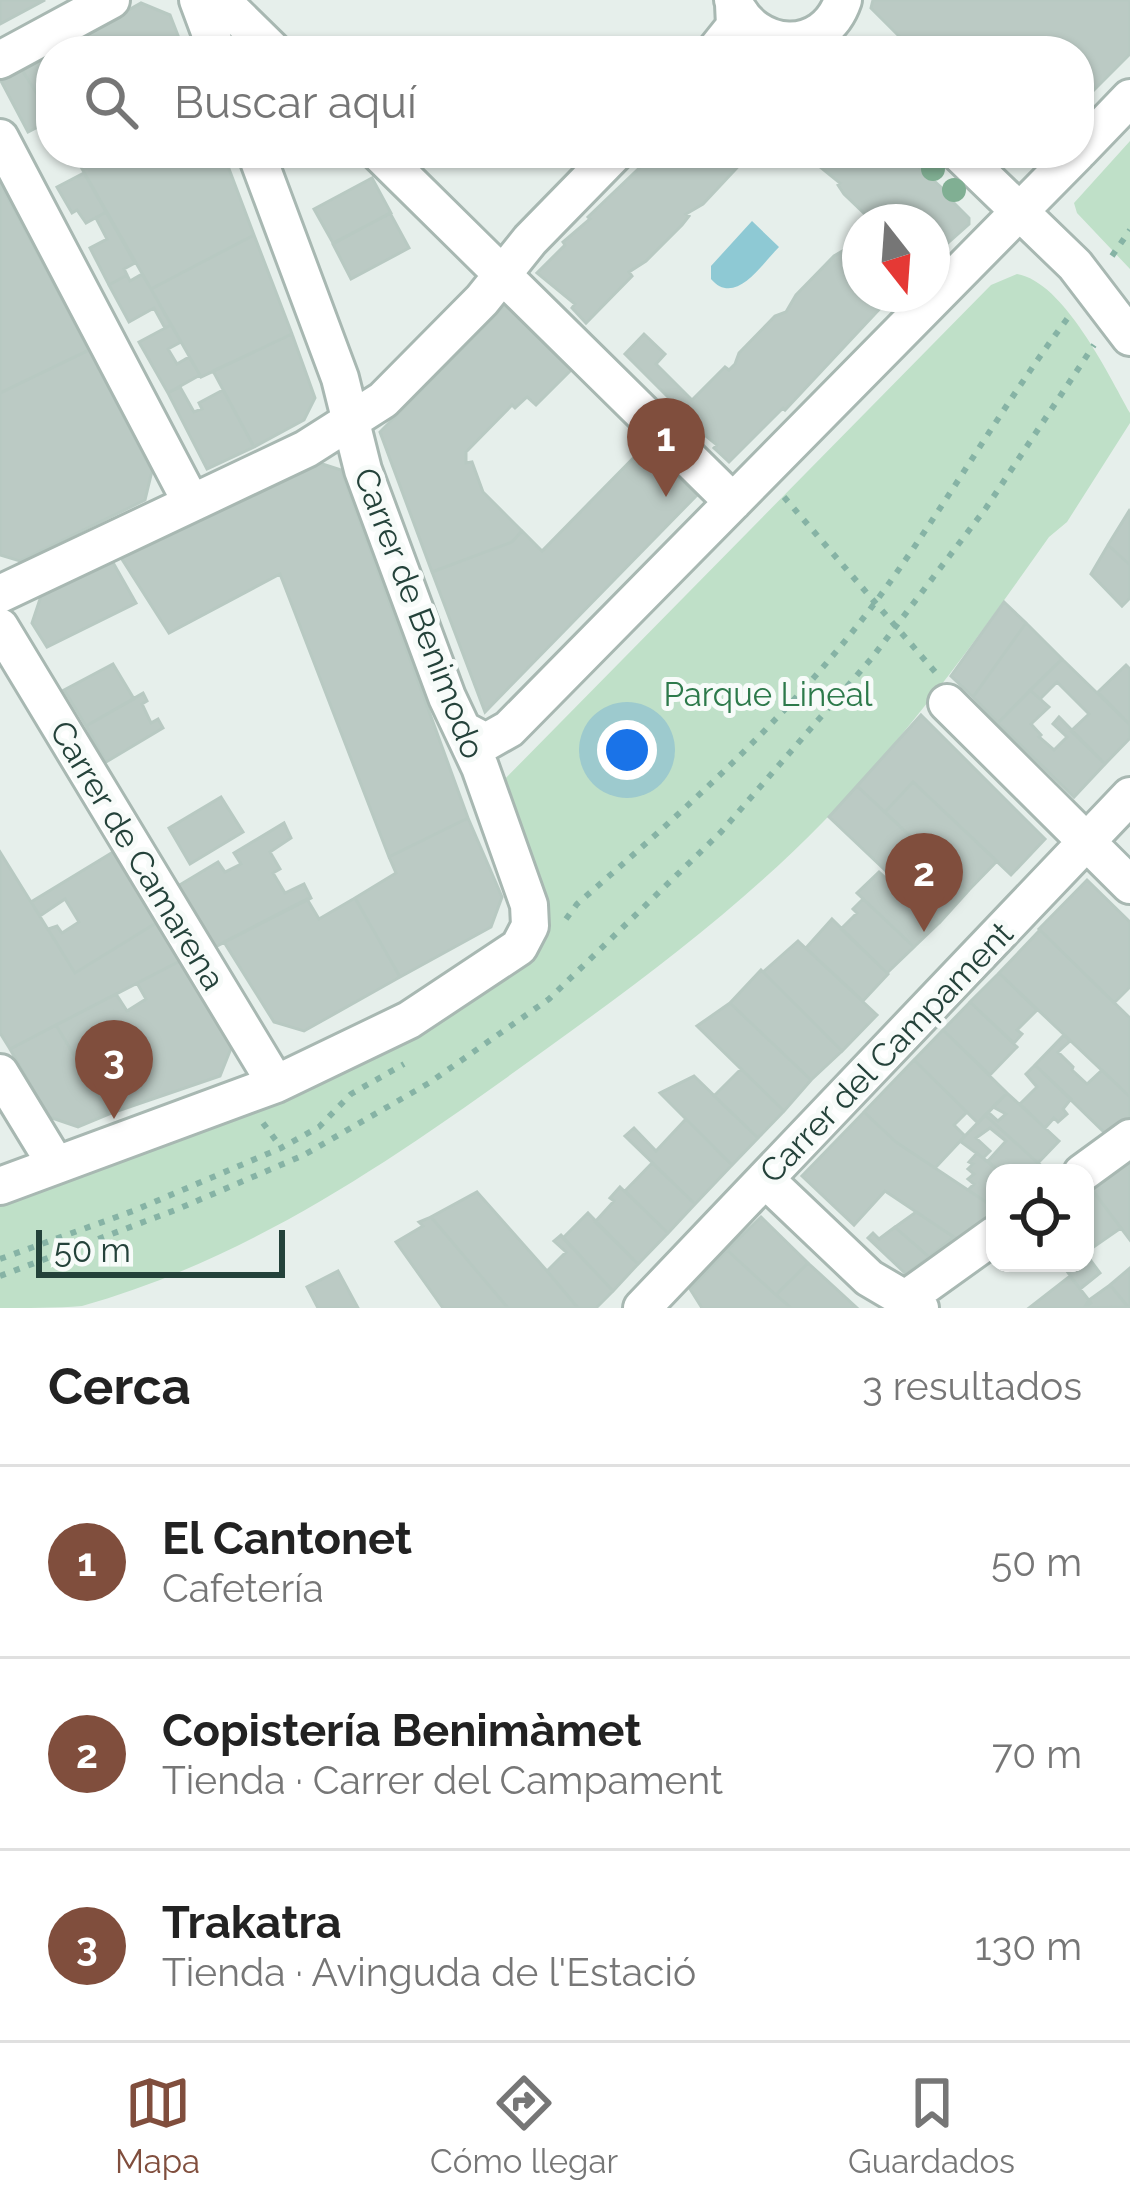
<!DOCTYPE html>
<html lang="es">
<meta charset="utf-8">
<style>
:root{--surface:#fff;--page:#f2f2f2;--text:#222;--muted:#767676;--line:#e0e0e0;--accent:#804e3d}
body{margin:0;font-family:Raleway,sans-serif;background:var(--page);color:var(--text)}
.controls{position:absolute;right:36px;bottom:36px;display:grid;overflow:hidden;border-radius:24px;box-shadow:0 3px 9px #0004}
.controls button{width:108px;height:108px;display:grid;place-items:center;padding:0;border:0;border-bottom:3px solid var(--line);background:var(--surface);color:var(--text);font:60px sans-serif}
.compass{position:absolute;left:842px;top:204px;width:108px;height:108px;border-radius:50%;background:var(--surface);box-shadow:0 3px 9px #0004;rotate:163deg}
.scale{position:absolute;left:36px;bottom:30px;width:249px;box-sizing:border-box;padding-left:12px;border:6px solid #24423a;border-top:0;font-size:33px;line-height:42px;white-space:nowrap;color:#24423a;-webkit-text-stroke:9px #f7fbf9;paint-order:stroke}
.you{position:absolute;left:627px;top:750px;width:42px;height:42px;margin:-30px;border:9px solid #fff;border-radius:50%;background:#1a73e8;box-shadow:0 0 0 18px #1a73e833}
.badge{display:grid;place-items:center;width:78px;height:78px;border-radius:50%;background:var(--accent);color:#fff;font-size:39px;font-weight:700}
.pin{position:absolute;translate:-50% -99px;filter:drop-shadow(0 3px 6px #0008)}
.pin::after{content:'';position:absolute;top:63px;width:42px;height:36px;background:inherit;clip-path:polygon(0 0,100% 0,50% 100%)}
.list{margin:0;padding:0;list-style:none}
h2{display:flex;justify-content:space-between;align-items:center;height:156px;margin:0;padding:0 48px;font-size:51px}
h2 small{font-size:39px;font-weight:400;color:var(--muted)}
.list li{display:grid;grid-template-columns:78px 1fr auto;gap:36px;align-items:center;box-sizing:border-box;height:192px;padding:0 48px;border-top:3px solid var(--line)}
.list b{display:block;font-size:45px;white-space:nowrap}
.list p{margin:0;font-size:39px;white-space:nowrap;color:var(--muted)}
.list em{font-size:39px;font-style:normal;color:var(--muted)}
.icon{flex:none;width:66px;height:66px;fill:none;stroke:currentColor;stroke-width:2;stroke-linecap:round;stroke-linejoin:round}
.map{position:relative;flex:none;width:1130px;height:1308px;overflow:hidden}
.search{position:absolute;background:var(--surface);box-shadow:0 3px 9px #0004;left:36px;right:36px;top:36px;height:132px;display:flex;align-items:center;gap:30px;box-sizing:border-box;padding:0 42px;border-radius:48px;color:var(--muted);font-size:45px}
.sheet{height:732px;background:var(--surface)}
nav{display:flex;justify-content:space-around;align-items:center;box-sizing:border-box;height:168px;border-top:3px solid var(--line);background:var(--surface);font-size:33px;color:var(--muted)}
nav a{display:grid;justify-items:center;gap:6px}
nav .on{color:var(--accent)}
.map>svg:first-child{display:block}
</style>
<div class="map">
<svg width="1130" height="1308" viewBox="0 0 1130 1308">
<rect width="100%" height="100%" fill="#e6efeb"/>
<path fill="#bfe0c8" d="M1130,141V269L1077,213L1074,203Z
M1017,274C1064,282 1108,374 1130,413V423L1067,522L1049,537C979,636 909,735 823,822C740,907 645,978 549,1047C404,1152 256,1257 82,1306C57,1308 25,1308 0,1308V1198L531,947L497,787L991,285Z"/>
<path fill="#8ec9d4" d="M752,221L779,247C761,265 735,307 711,279V266Z"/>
<path fill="#bbcac4" stroke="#b8c9c2" stroke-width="3" d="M0,0H45L0,24Z
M873,0H1130V54L1079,105V51H914L871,8Z
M141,3L170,15L184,51H56Z
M51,53V116L22,70Z
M22,70L51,116V120L28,132L1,81Z
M73,153H223L254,235L151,289Z
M655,153L748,156L703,204L686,214L689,216L682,225L646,261L629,272L632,276L586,323L572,308L575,304L537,273L565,245L563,242L590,219L588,217Z
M803,153H903L952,197L950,199L969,218V224L932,257V222H868L871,220L844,194L838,185L840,183Z
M84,173L106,212L86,223L77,210L72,213L57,187Z
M372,178L391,213L333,243L314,209Z
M0,183L89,350L0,393Z
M106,212L135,263L124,269L127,275L109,285L90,248L107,239L96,218Z
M390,213L409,248L351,279L333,244Z
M860,230V294H900L890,304L887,301L785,410L783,408L729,462L714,448L717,445L679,414L682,411L625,354L644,334L665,354L656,364L692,400L725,367L729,370L735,364L739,353L775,316L786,312L796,295L834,256L851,246Z
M254,235L292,334L201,377L151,289Z
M142,274L151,289L171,325L165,328L154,308L129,322L109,285L127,275L130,281Z
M505,305L571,370L536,405L527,397L515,408L512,405L466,452V463L472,462L483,492L522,531L512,542L432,572L380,432Z
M171,325L181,342L168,349L177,364L189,357L200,375L168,393L139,342Z
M292,334L315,398L304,420L254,447L213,371Z
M89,350L152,471L145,500L20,561L0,555V393Z
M180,387L194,412L202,409L199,403L223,390L254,447L207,469L168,393Z
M646,445L697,495L485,712L432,572L512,542L522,531L542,551Z
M313,461L341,470L468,818L389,857L280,574L169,633L120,556Z
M1129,511L1130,513V565L1108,545Z
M1108,545L1130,565V598L1122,606L1091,574Z
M111,559L136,603L47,647L32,623L42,593Z
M1004,602L1026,623L973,697L951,676Z
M1026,623L1062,659L998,723L973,697Z
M1062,659L1130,725V738L1105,764L1071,731L1089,714L1057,682L1040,699L1030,690Z
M113,664L134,699L86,726L64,690Z
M1126,665L1130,669V725L1098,692Z
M1030,690L1049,707L1031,724L1041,735L1039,737L1054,750L1067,737L1053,724L1059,717L1105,764L1074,797L998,723Z
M143,693L147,701L142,704L151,723L158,719L163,728L106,762L86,726Z
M921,715L1045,839L1011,875L913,782L885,812L857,786Z
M913,782L997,861L968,891L885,812Z
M857,786L968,891L940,922L829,817Z
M221,797L243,832L190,864L169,828Z
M468,818L502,897L491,927L400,977L355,898L396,873L389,857Z
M284,823L291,838L270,852L280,869L273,873L285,893L304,884L311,898L215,947L178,886L218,862L225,872L241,864L234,853Z
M0,852L75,973L156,923L180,961L10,1049L0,1033Z
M113,852L156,923L75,973L48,929L57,926L62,933L79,922L65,899L40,916L31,902Z
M879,872L890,882L894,878L940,922L914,947L857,893Z
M1087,880L1130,922V987L1114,1003L1039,929Z
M355,898L400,977L304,1031L274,1022L224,942L307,899L319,919Z
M863,899L914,947L887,973L841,929L857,913L853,909Z
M832,919L888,974L863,1001L806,948Z
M1040,930L1130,1018V1097L999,973Z
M798,941L877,1015L842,1051L763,972Z
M180,961L232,1046L220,1076L109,1114L56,1025L116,994L127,1011L146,999L137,983Z
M761,970L842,1051L811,1080L730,1003Z
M999,973L1037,1010L1017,1030L1022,1034L1014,1043L970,1002Z
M970,1002L1017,1047L990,1075L943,1030Z
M730,1003L811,1080L784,1111L697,1026Z
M56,1025L109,1114L78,1127L49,1117L10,1049Z
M943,1030L1007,1093L978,1123L914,1060Z
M1064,1035L1070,1041L1058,1052L1073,1067L1072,1070L1087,1084L1102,1070L1130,1097V1121L1109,1137L1035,1065Z
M914,1060L967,1112L954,1125L965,1136L935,1168L896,1142L864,1112Z
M1035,1065L1071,1099L1063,1109L1067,1114L1058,1122L1054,1118L1045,1128L1020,1104L1037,1087L1026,1074Z
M741,1069L784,1111L758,1138L714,1096Z
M694,1076L758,1138L732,1165L660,1093Z
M1007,1093L1059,1141L1038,1163L985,1115L988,1112L998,1121L1006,1114L993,1107Z
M864,1112L896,1142L995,1208V1221L964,1244L885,1191L854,1225L802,1176Z
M985,1115L1038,1163L1050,1173H1001L988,1161L1006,1141L990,1128L976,1138L990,1151L983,1158L960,1141Z
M686,1119L732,1165L695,1204L625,1136L634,1128L656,1151Z
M977,1153L1001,1173H995V1208L968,1190L974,1184L968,1179L974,1174L968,1169L973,1164L969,1162Z
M1130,1157V1240L1090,1187Z
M652,1163L695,1204L668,1233L625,1191Z
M620,1187L668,1233L638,1264L595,1222L614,1201L610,1198Z
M1090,1187L1121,1228L1085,1253V1190Z
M477,1192L547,1271L578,1308H508L431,1217Z
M916,1212L954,1237L929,1257L895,1227Z
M588,1213L638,1264L613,1291L563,1238Z
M431,1217L508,1308H443L396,1242L423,1226L419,1222Z
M761,1217L808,1263L776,1295L727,1250Z
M895,1227L929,1257L906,1274L868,1238L873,1233L879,1239Z
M561,1235L613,1291L596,1308H578L547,1271L566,1252L554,1241Z
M727,1250L776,1295L791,1308H702L690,1289Z
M1085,1253L1100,1273L1080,1289L1061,1263H1085Z
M808,1263L857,1308H791L776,1295Z
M1130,1268V1308H1129L1110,1285Z
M338,1271L358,1308H318L307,1287Z
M1070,1276L1091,1303L1084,1308H1029Z
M1110,1285L1128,1307L1084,1308L1089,1300Z"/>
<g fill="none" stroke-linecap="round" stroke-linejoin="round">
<g stroke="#a8b8b2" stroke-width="42">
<path id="minor" d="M198,0L217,51
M221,0L273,51
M733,0C754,52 824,56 843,0
M715,51L735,26L734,4
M0,60L111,0
M0,138L191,502
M1079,151L1130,98
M379,153L733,502
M959,153L1075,265L1130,337
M0,594L306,449L383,400L482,300L530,240L615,153
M0,627L276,1084
M947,703L1130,885
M465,731L486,742L509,729L1077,153
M0,1073L56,1165
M1082,1173L1130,1138
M765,1179L869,1278L920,1308
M0,1186L276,1084L409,1020L519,947L530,926L529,905L480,767L447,697L363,470L340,378L256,153
M903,1301L995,1235
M642,1308L1130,796"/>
</g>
<path stroke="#86b3a5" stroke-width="6" stroke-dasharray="6 9" stroke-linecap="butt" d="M1112,256L1130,230
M784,497L936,673
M566,919L577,904C683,812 790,716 874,604C943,511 1000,408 1070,315
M263,1123L280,1146
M0,1259L133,1211L281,1148L319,1127L351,1094L404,1064
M0,1276L178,1209L304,1155L429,1083L549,999L721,832L871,659L986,508L1094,345"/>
<use href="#minor" stroke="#fff" stroke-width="36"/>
</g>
<g fill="#80af93">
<circle cx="933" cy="169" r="12"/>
<circle cx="954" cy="190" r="12"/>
</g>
<g text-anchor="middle" stroke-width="10" stroke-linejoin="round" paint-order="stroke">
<g font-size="33" fill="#24423a" stroke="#f7fbf9">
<text transform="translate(420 613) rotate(69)" y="12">Carrer de Benimodo</text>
<text transform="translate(138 855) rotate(59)" y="12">Carrer de Camarena</text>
<text transform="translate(886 1052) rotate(-46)" y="12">Carrer del Campament</text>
</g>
<g font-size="33" fill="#2d7a4b" stroke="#f7fbf9">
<text x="768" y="706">Parque Lineal</text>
</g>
</g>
</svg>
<div class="controls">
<button><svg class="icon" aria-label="locate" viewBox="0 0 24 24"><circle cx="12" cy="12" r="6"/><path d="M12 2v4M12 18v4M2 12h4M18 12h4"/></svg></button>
</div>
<svg class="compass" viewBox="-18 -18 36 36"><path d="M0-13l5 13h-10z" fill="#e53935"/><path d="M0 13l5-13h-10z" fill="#767676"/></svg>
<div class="scale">50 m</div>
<div class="you"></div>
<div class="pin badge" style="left:666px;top:497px">1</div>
<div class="pin badge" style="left:924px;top:932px">2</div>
<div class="pin badge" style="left:114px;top:1119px">3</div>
<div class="search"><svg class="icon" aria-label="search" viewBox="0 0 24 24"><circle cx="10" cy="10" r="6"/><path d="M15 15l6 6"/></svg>Buscar aquí</div>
</div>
<section class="sheet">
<h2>Cerca<small>3 resultados</small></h2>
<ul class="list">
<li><span class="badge">1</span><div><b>El Cantonet</b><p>Cafetería</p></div><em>50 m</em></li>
<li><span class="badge">2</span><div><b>Copistería Benimàmet</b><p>Tienda · Carrer del Campament</p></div><em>70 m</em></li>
<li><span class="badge">3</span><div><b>Trakatra</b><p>Tienda · Avinguda de l'Estació</p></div><em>130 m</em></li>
</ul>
</section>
<nav>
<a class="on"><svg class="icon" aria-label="map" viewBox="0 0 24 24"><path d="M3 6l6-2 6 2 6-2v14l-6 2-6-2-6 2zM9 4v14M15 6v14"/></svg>Mapa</a>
<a><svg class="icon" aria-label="directions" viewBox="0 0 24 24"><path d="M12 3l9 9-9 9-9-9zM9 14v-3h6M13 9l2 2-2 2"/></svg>Cómo llegar</a>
<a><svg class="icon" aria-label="saved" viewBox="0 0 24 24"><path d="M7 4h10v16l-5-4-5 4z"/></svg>Guardados</a>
</nav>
